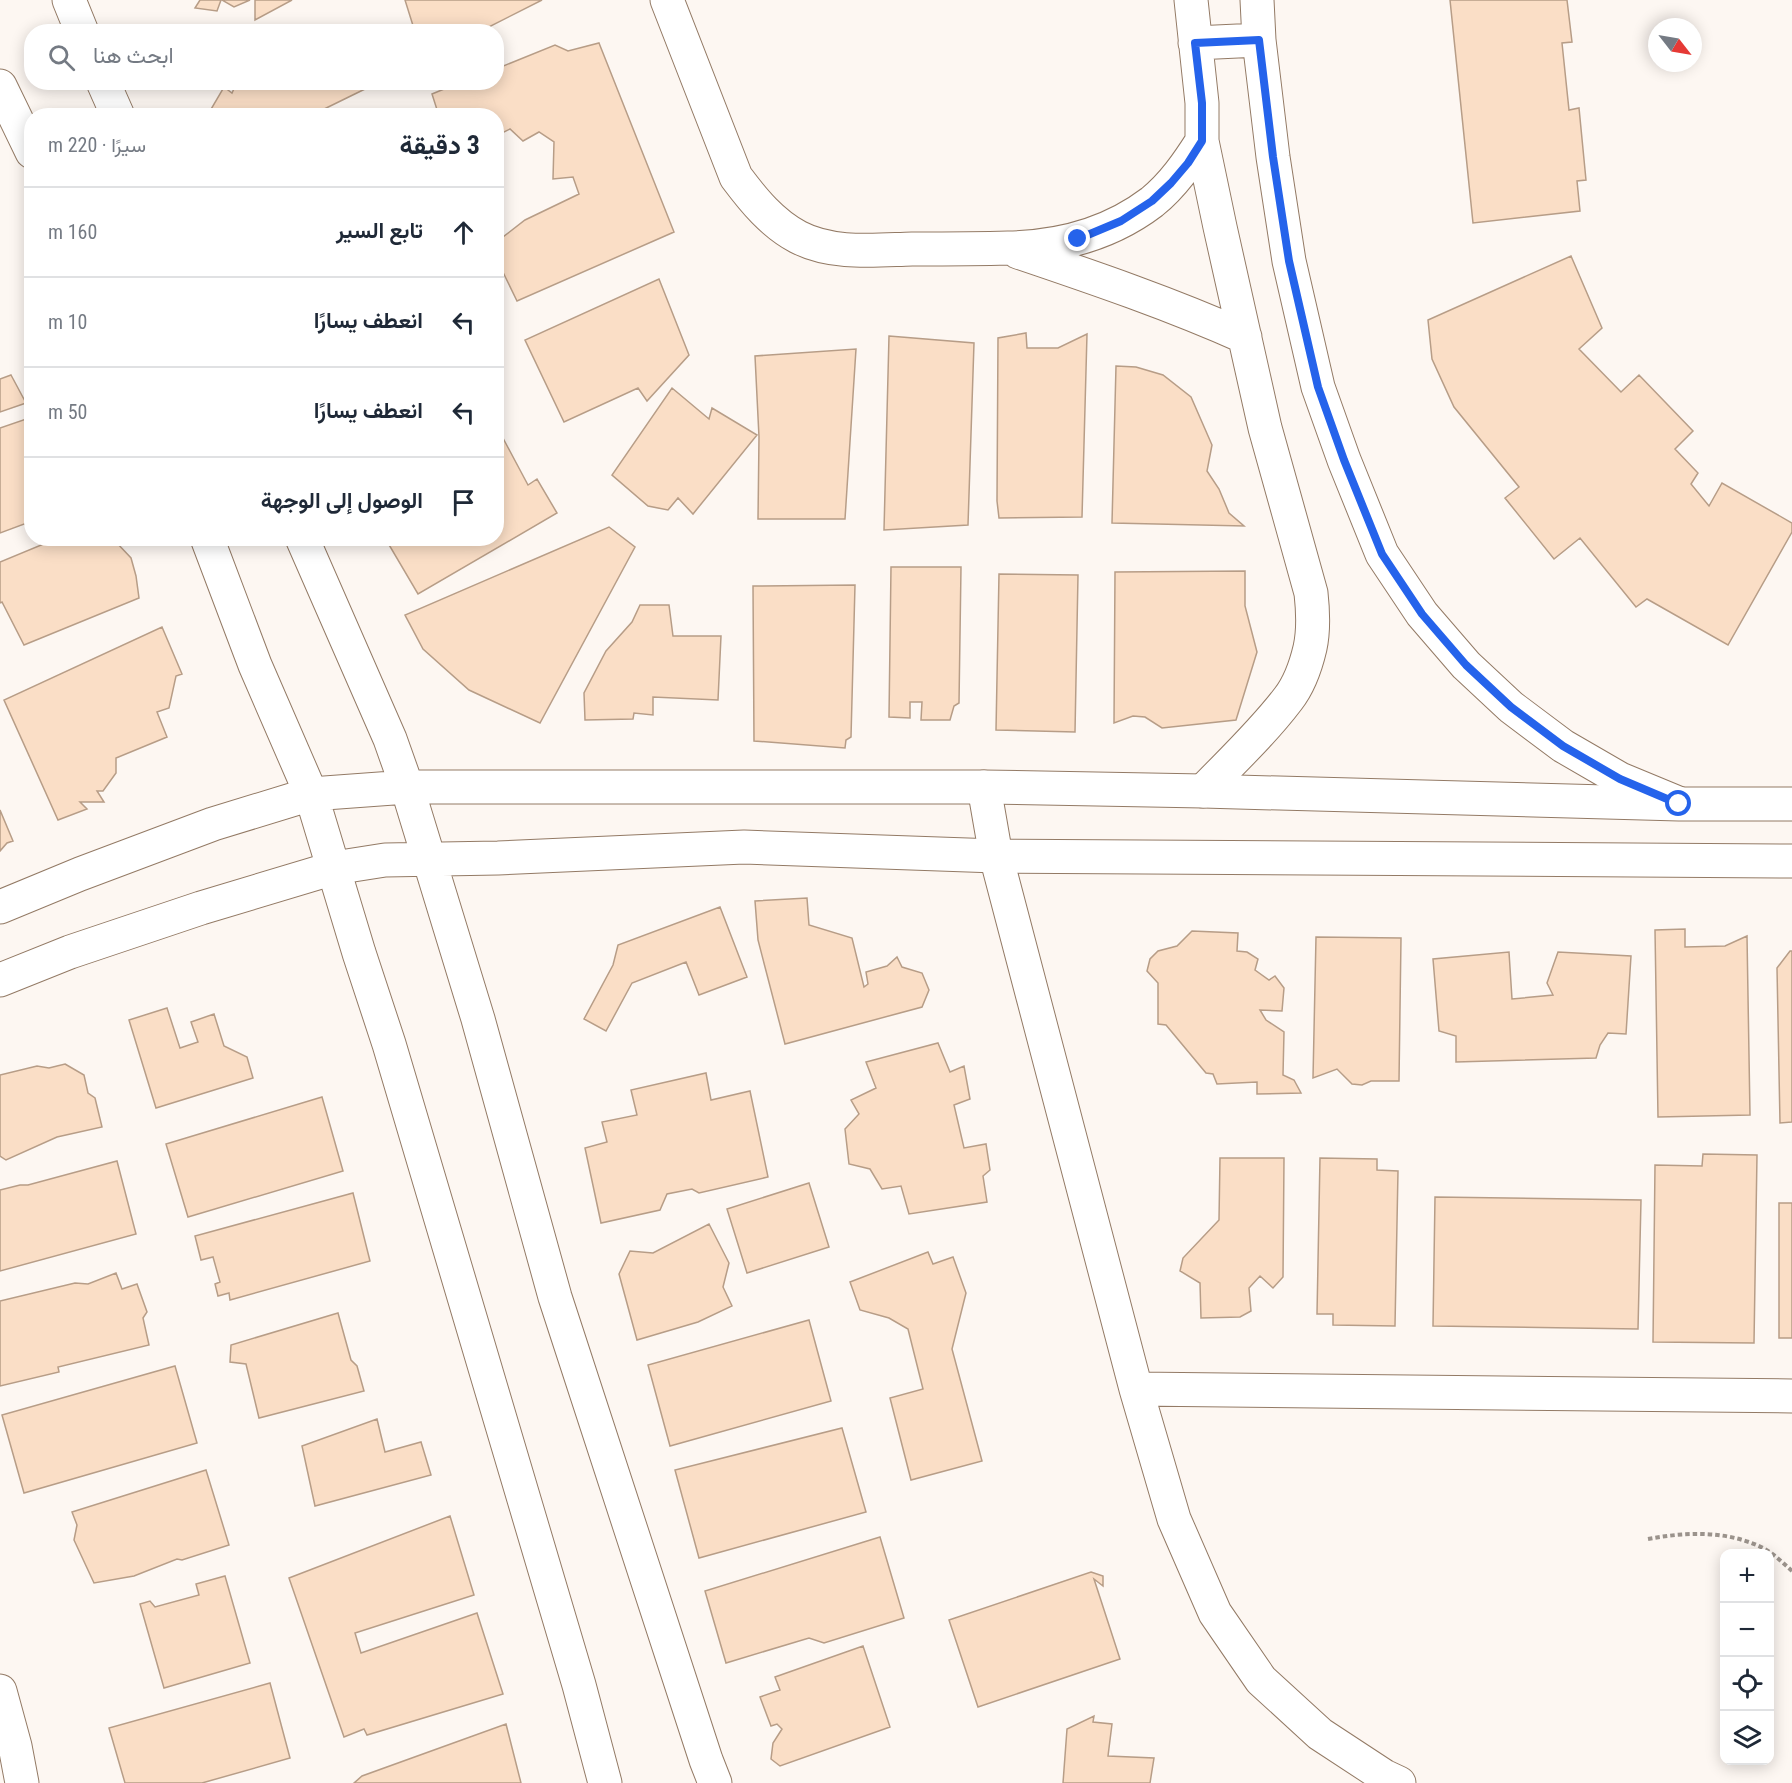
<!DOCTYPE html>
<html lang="ar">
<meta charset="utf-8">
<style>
:root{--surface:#fff;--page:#f2f2f3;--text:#1f2937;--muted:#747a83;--line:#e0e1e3}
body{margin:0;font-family:"Roboto Condensed",Vazirmatn,sans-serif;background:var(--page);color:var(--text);direction:rtl}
.controls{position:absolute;right:18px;bottom:18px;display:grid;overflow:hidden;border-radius:12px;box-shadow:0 3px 15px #0003}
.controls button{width:54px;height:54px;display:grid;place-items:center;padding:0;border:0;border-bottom:2px solid var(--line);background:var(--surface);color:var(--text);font:30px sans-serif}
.compass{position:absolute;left:1648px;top:18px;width:54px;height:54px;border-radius:50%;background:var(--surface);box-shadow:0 3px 15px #0003;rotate:121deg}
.stop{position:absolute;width:18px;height:18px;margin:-14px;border:4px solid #2563eb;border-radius:50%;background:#fff}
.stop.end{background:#2563eb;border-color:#fff;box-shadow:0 2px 6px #0008}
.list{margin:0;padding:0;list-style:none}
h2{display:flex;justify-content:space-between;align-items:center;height:78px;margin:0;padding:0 24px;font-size:26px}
h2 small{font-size:20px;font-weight:400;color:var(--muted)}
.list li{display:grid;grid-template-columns:39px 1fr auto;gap:18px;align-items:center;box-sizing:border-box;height:90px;padding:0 24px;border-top:2px solid var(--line)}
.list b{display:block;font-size:22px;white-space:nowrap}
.list em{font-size:20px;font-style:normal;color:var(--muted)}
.icon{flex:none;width:33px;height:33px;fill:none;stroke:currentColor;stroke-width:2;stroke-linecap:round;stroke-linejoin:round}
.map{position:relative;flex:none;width:1792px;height:1783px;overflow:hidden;direction:ltr}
.search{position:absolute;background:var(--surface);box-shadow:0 3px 15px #0003;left:24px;top:24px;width:480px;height:66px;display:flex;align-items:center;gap:15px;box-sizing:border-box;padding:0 21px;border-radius:24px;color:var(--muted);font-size:22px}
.panel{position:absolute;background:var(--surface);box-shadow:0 3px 15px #0003;left:24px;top:108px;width:480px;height:438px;border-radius:24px;direction:rtl}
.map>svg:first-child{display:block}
</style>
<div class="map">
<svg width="1792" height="1783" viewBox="0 0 1792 1783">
<rect width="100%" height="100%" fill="#fdf7f2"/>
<path fill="#fadec6" stroke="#b79d87" stroke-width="1.5" d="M200,0H221L217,11L195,8Z
M222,0H250L234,7Z
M255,0H292L255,20Z
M405,0H542L479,32H415Z
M1450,0H1567L1572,42L1562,43L1569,110L1579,108L1586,180L1577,181L1580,211L1473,223Z
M599,43L674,232L517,301L498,262L503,237L525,220L579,194L573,177L553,179L554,142L539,132L523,141L510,129L496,136V116H439L432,94L461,82H496V69L555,45L568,51Z
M237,82H365L367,88L310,116H207L224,87L232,93Z
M1571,256L1602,328L1579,349L1621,392L1639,375L1693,431L1675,449L1698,473L1691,484L1709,506L1722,483L1792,523V532L1728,645L1647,599L1636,607L1580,538L1554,559L1505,498L1519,487L1454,407L1432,359L1428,320Z
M659,279L689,355L647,401L638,388L564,422L525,340Z
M1026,333L1027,348H1058L1087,334L1082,517L999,518L997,501L998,338Z
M889,336L974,343L968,525L884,530Z
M856,349L845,519H758L759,437L755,356Z
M1116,366L1136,367L1163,375L1191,397L1212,445L1207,471L1219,489L1229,513L1244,526L1112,523Z
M11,375L26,403L0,412V379Z
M672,388L709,419L712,408L757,435L693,514L678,498L668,510L648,506L612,475Z
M32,417V528L24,524L0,533V428Z
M496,425L528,485L537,479L557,513L418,594L385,538H496Z
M609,527L635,547L540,723L469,690L423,649L405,615Z
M58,538H117L115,541L131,558L136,576L139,598L24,645L2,602L0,603V562Z
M891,567H961L959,703L954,706L950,720H921L922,702H910V718L889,717Z
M1245,571V606L1257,652L1236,720L1162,728L1145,717L1133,716L1114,723L1115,572Z
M999,574L1078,575L1075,732L996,730Z
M855,585L851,737L846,740L845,748L754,741L753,586Z
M640,605H669L673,636H721L718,700L653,697V715L634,713L633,719L585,720L584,693L606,651L632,622Z
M162,627L182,674L176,676L169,708L157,712L167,737L116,758V773L103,791H97L104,802H80L87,809L58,820L4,700Z
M0,810L13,841L7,843L0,851Z
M807,898L809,925L852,938L864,987L868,984L866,972L887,966L897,957L902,967L922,973L929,990L922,1007L785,1044L758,940L755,901Z
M720,907L747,977L699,995L686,962L632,983L606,1031L584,1019L613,965L618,945Z
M1685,929V947L1725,946L1747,936L1750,1115L1658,1117L1655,930Z
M1192,931L1238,933L1237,951L1247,952L1258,959L1255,970L1269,980L1275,976L1284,988L1282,1011L1260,1010L1266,1020L1284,1032L1283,1075L1294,1080L1301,1093L1257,1094V1082L1217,1084L1213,1074L1206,1073L1166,1025L1158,1024V983L1147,971L1150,959L1158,951L1177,946Z
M1316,937L1401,938L1399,1081H1371L1362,1085L1352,1084L1337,1069L1313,1078Z
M1790,951H1792V1122L1780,1123L1777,968Z
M1509,952L1512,999L1553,995L1547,983L1558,952L1631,956L1626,1034L1608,1033L1600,1045L1596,1058L1456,1062V1036L1439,1031L1433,959Z
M167,1008L180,1048L198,1042L191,1022L214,1014L224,1046L247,1057L253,1078L156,1108L129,1020Z
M938,1043L950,1072L964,1066L970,1099L954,1105L964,1148L986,1144L990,1170L983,1176L987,1202L909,1214L901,1186L882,1189L870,1169L849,1164L845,1129L859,1114L851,1100L876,1088L866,1062Z
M65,1064L84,1075L88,1093L95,1098L102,1127L57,1137L6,1160L0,1156V1075L37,1066L49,1068Z
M706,1073L711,1100L750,1091L768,1177L699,1193L692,1189L667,1194L660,1210L601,1223L585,1148L607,1142L602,1122L637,1115L631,1090Z
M322,1097L343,1171L188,1217L166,1144Z
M1703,1154L1757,1155L1754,1343L1653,1342L1655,1165L1702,1166Z
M1220,1158H1284L1283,1277L1273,1288L1260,1276L1249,1288L1251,1311L1240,1317L1201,1318L1200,1283L1180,1271L1183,1258L1219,1220Z
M1320,1158L1377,1159V1170L1398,1171L1395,1326L1333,1325V1314H1317Z
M117,1161L136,1234L0,1271V1190L20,1185H28Z
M809,1183L829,1247L747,1273L727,1209Z
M353,1193L370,1261L230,1300L229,1293L218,1296L215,1284L220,1282L213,1257L201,1260L195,1236Z
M1435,1197L1641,1200L1638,1329L1433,1326Z
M1779,1203H1792V1338H1779Z
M709,1224L729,1263L723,1287L732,1306L698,1322L637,1340L619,1274L630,1251L653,1253Z
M928,1252L933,1264L953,1257L966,1293L952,1349L982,1461L911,1480L890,1398L923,1389L908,1329L889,1318L860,1310L850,1282Z
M116,1273L122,1289L137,1284L147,1312L143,1318L149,1345L58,1367L59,1372L0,1386V1301L75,1283L88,1284Z
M338,1313L351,1360L357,1366L364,1391L259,1418L246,1364L230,1362L231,1345Z
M809,1320L831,1401L670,1446L648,1365Z
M175,1366L197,1443L24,1493L2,1415Z
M377,1419L385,1452L421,1442L431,1475L315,1506L302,1446Z
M842,1428L866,1512L699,1558L675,1470Z
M206,1470L229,1545L182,1560L177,1559L134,1576L94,1583L74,1540L77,1525L72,1512Z
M450,1516L474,1595L355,1633L361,1653L477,1613L503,1694L367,1735L364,1729L344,1737L289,1578Z
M880,1537L904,1618L824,1643L809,1638L726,1663L705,1591Z
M1091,1572L1103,1576V1586L1094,1579L1120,1659L978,1707L949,1620Z
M225,1576L250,1663L164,1688L140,1604L150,1601L155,1607L199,1595L196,1584Z
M863,1646L890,1727L780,1766L771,1759L773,1743L782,1729L777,1724L771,1726L760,1697L780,1690L775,1677Z
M270,1683L290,1758L202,1783H125L109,1728Z
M1094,1716L1093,1722L1112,1724L1108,1756L1154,1758L1150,1783H1063L1067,1729Z
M506,1724L521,1783H354L362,1776Z"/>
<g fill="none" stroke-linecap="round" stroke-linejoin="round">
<g stroke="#937a65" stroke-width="35">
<path id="minor" d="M667,0L736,177C754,201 772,223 798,237C832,255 875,250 912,249C944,249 976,249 1008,248C1060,247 1110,234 1152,202C1173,185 1188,163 1202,141
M1191,0L1202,103V141L1220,227L1265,428L1311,593C1313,611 1314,630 1310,648C1306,665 1299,685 1288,699C1263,732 1232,761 1203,791
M1257,0L1259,40L1273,157L1289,261L1318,387L1344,460L1382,554L1422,614L1466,665L1511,707L1563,746L1620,779L1678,803
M1195,43L1259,40
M1018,252C1095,278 1171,304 1245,337
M984,787L996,856L1136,1389L1174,1519L1215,1613L1261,1680L1320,1734L1384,1776L1399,1783
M1136,1389L1792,1396
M0,1691L15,1746L22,1783"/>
</g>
<g stroke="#937a65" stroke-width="35">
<path id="tertiary" d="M69,0L82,32
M103,82L118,116
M0,86L32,152
M207,538L255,665L311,794L359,953L389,1044L579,1685L605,1783
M302,538L390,739L407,787L478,1019L555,1297L706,1760L715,1783
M0,907L80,874L213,824L311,794L407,787H984L1203,791L1679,804H1792
M0,980L70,952L201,908L334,868L385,860L498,858L744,847L996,856L1792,861"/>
</g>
<path stroke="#9b938c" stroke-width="4" stroke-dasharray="4.5 3" stroke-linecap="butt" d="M1648,1539C1686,1532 1727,1530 1763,1548C1773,1553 1783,1563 1792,1571"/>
<use href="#minor" stroke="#fff" stroke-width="33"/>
<use href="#tertiary" stroke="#fff" stroke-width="33"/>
</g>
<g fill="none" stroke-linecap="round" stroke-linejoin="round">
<path stroke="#2563eb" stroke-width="8" d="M1078,239L1121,221L1152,201L1171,183L1188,163L1202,141V103L1195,43L1259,40L1273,157L1289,261L1318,387L1344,460L1382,554L1422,614L1466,665L1511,707L1563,746L1620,779L1679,804"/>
</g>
</svg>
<div class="controls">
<button>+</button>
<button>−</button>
<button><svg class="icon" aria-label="locate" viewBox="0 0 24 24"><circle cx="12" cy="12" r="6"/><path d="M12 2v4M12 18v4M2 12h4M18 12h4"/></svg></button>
<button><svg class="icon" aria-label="layers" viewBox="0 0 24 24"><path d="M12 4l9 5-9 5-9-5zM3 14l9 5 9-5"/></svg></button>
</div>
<svg class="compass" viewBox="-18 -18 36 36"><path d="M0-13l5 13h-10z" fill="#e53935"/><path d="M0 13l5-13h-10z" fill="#747a83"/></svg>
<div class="stop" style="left:1679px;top:804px"></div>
<div class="stop end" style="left:1078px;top:239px"></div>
<div class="search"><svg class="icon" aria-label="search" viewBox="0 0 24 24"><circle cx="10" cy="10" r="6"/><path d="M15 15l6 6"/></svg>ابحث هنا</div>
<section class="panel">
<h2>3 دقيقة<small>سيرًا · 220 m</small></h2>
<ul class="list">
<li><svg class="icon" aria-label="ahead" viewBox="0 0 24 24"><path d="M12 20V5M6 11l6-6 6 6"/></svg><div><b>تابع السير</b></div><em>160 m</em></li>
<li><svg class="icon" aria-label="left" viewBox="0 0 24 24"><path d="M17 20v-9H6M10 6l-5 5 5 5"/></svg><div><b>انعطف يسارًا</b></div><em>10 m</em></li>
<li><svg class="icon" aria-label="left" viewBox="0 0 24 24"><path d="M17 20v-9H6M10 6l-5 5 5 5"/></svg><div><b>انعطف يسارًا</b></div><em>50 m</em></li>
<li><svg class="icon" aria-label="arrive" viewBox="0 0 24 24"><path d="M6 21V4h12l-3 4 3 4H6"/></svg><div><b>الوصول إلى الوجهة</b></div></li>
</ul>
</section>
</div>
